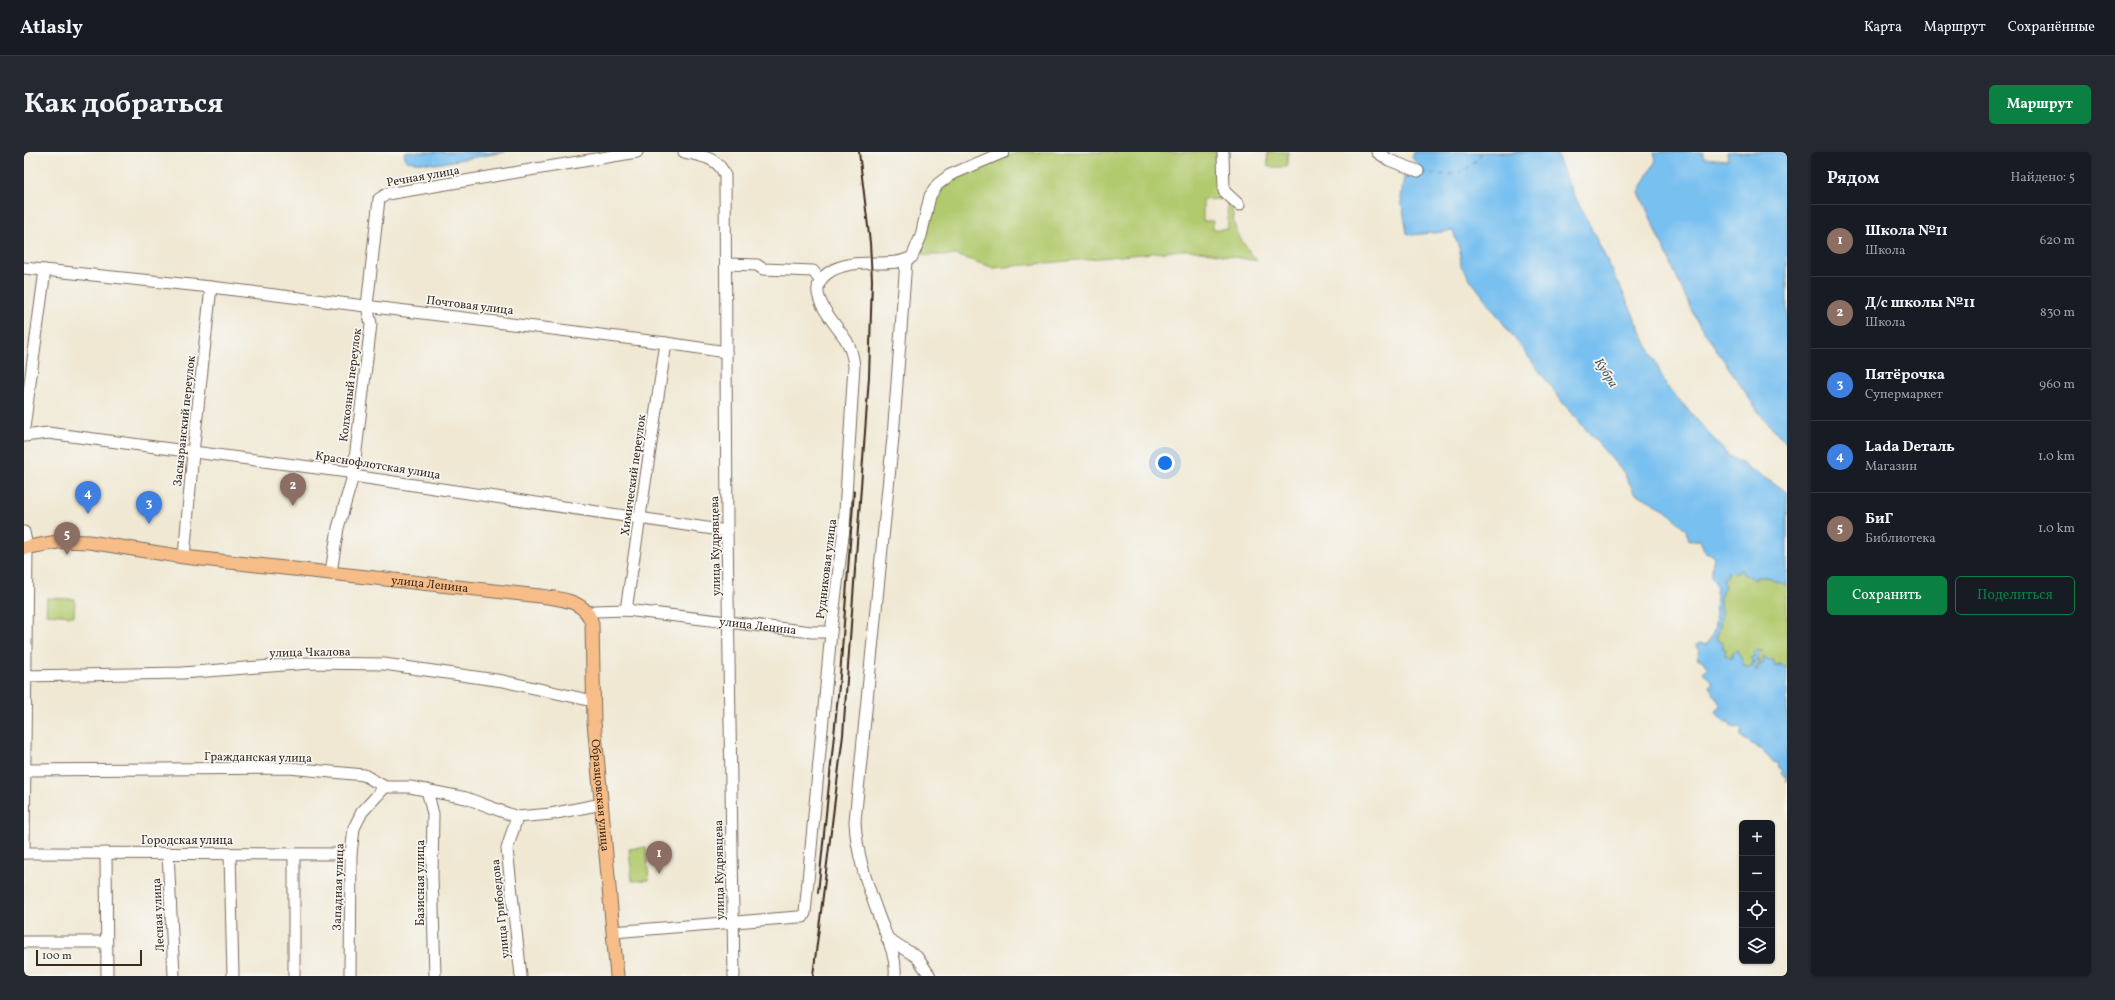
<!DOCTYPE html>
<html lang="ru">
<meta charset="utf-8">
<style>
:root{--surface:#171b24;--page:#242831;--text:#f1f3f6;--muted:#9ea1a6;--line:#363941;--accent:#0b8043}
body{margin:0;font-family:Vollkorn,serif;background:var(--page);color:var(--text)}
.controls{position:absolute;right:12px;bottom:12px;display:grid;overflow:hidden;border-radius:6px;box-shadow:0 1px 3px #0004}
.controls button{width:36px;height:36px;display:grid;place-items:center;padding:0;border:0;border-bottom:1px solid var(--line);background:var(--surface);color:var(--text);font:20px sans-serif}
.scale{position:absolute;left:12px;bottom:10px;width:106px;box-sizing:border-box;padding-left:4px;border:2px solid #3b2a1e;border-top:0;font-size:11px;line-height:14px;white-space:nowrap;color:#3b2a1e;-webkit-text-stroke:3px #f6f6f2;paint-order:stroke}
.you{position:absolute;left:1141px;top:311px;width:14px;height:14px;margin:-10px;border:3px solid #fff;border-radius:50%;background:#1a73e8;box-shadow:0 0 0 6px #1a73e833}
.badge{display:grid;place-items:center;width:26px;height:26px;border-radius:50%;background:var(--accent);color:#fff;font-size:13px;font-weight:700}
.pin{position:absolute;translate:-50% -33px;filter:drop-shadow(0 1px 2px #0008)}
.pin::after{content:'';position:absolute;top:21px;width:14px;height:12px;background:inherit;clip-path:polygon(0 0,100% 0,50% 100%)}
.list{margin:0;padding:0;list-style:none}
h2{display:flex;justify-content:space-between;align-items:center;height:52px;margin:0;padding:0 16px;font-size:17px}
h2 small{font-size:13px;font-weight:400;color:var(--muted)}
.list li{display:grid;grid-template-columns:26px 1fr auto;gap:12px;align-items:center;box-sizing:border-box;height:72px;padding:0 16px;border-top:1px solid var(--line)}
.list b{display:block;font-size:15px;white-space:nowrap}
.list p{margin:0;font-size:13px;white-space:nowrap;color:var(--muted)}
.list em{font-size:13px;font-style:normal;color:var(--muted)}
.actions{display:flex;gap:8px;padding:12px 16px}
.actions a{flex:1;padding:9px 0;border:1px solid var(--accent);border-radius:6px;text-align:center;font-size:14px;color:var(--accent)}
.actions .main{background:var(--accent);color:#fff}
.icon{flex:none;width:22px;height:22px;fill:none;stroke:currentColor;stroke-width:2;stroke-linecap:round;stroke-linejoin:round}
.map{position:relative;flex:none;width:1763px;height:824px;overflow:hidden;border-radius:6px}
header{display:flex;align-items:center;gap:24px;box-sizing:border-box;height:56px;padding:0 20px;background:var(--surface);border-bottom:1px solid var(--line)}
header strong{font-size:19px}
nav{display:flex;gap:22px;margin-inline-start:auto;font-size:14px}
.intro{display:flex;align-items:center;justify-content:space-between;box-sizing:border-box;height:96px;padding:0 24px}
h1{margin:0;font-size:28px}
.button{padding:10px 18px;border-radius:6px;background:var(--accent);color:#fff;font-size:14px;font-weight:700}
main{display:flex;gap:24px;padding:0 24px}
aside{flex:1;background:var(--surface);border-radius:6px;box-shadow:0 1px 3px #0004}
.map>svg:first-child{display:block}
</style>
<header>
<strong>Atlasly</strong>
<nav><a>Карта</a><a>Маршрут</a><a>Сохранённые</a></nav>
</header>
<div class="intro"><h1>Как добраться</h1><a class="button">Маршрут</a></div>
<main>
<div class="map">
<svg width="1763" height="824" viewBox="0 0 1763 824">
<rect width="100%" height="100%" fill="#f6f6f2"/>
<filter id="ink" filterUnits="userSpaceOnUse"><feTurbulence type="fractalNoise" baseFrequency=".025" numOctaves="2"/><feDisplacementMap in="SourceGraphic" scale="8" xChannelSelector="R" yChannelSelector="G"/><feConvolveMatrix kernelMatrix="1 2 1 2 8 2 1 2 1" color-interpolation-filters="sRGB"/></filter>
<filter id="wash" filterUnits="userSpaceOnUse"><feTurbulence type="fractalNoise" baseFrequency=".012" numOctaves="4" result="noise"/><feDisplacementMap in="SourceGraphic" scale="16" xChannelSelector="R" yChannelSelector="G"/><feGaussianBlur stdDeviation="0.9" result="paint"/><feColorMatrix in="noise" values="0 0 0 0 0 0 0 0 0 0 0 0 0 0 0 0 0 1.4 0 .05"/><feComposite in="paint" operator="in"/></filter>
<g filter="url(#wash)">
<rect width="100%" height="100%" fill="#f0e8d3"/>
<path fill="#b2ca6e" stroke="#767a46" d="M995,0H1197V47L1179,48V69H1189V77H1204L1203,48C1210,54 1208,62 1210,71C1214,87 1223,96 1233,109L1170,98H1160L970,116L932,103H900L899,95L908,53L915,36L927,27Z
M1243,0H1264L1263,15H1244Z
M1717,417L1731,428L1732,425H1744L1763,433V516L1756,512L1751,513L1739,505L1741,509L1739,512H1736L1733,519L1731,516L1737,508L1732,509V506L1736,504L1733,501L1738,499L1737,498L1730,502L1732,504L1729,505V515H1721L1713,498L1708,502V507L1701,503L1698,490L1692,487C1698,469 1692,431 1705,419L1711,421Z
M23,446L51,447L50,464L22,462Z
M622,695L625,728L608,729L605,697Z"/>
<path fill="#78c0f0" stroke="#5a7587" d="M380,0H481L411,12L382,9Z
M1389,0H1532L1543,29L1595,132L1642,233L1704,303L1763,340V433L1744,425H1732V428L1719,422L1717,417L1711,421L1703,420V424L1699,427L1701,436C1694,443 1696,451 1697,460C1698,466 1695,480 1692,487L1698,490L1699,496L1702,498L1701,503L1708,507V501L1713,498L1721,515H1728L1727,513L1730,510L1727,506L1732,504L1730,502V499L1735,498L1739,500L1733,501L1736,504L1732,508H1737L1731,516L1732,519L1736,512H1739L1740,509L1739,505H1740L1745,509L1749,508L1751,513H1758L1763,516V630L1762,625L1757,622L1759,618L1755,616L1754,611L1749,610C1742,598 1726,592 1715,583L1718,580L1716,576L1708,575L1705,570H1701L1693,562L1692,558L1697,554L1685,534L1689,531L1679,520L1683,515L1678,508L1673,506L1676,499L1672,493L1676,491L1682,493C1697,475 1689,455 1693,434L1687,424L1690,403L1681,400L1676,388L1665,389L1662,378L1642,358L1610,340L1600,321L1539,251L1437,115L1436,99L1429,79L1387,83L1383,81L1377,46L1380,26L1393,23L1394,14L1388,5Z
M1630,0H1679V6L1704,8L1703,0H1763V292L1736,262L1671,166L1615,40L1632,8Z"/>
<g fill="none" stroke-linecap="round" stroke-linejoin="round">
<path stroke="#4d575d" stroke-width="1" stroke-dasharray="5 4" stroke-linecap="butt" d="M1398,20C1424,25 1443,25 1458,0"/>
</g>
</g>
<g filter="url(#ink)">
<g fill="none" stroke-linecap="round" stroke-linejoin="round">
<g stroke="#7a6c5d" stroke-width="13">
<g id="minor">
<path d="M660,0C676,4 695,5 701,24L703,379L710,824"/>
<path d="M1199,0L1200,39L1215,53"/>
<path d="M1353,0L1365,8L1394,19"/>
<path d="M702,112L733,113L739,117L789,119L796,128"/>
<path d="M0,116L187,135L642,191L702,200"/>
<path d="M0,276L21,118"/>
<path d="M0,284L24,281L324,320L329,324L703,379"/>
<path d="M0,380L3,395L0,701"/>
<path d="M160,405L169,301L187,135"/>
<path d="M307,420L314,376L329,324L347,172L343,154L355,47L363,42L613,0"/>
<path d="M602,458L642,191"/>
<path id="s1" d="M565,463L571,459L602,458L788,480H807"/>
<path d="M0,524L158,521L285,511L360,512L479,529L569,549"/>
<path d="M0,618L265,616L340,623L361,635H386L442,646L493,665L527,662L578,652"/>
<path d="M403,638L409,662L408,723L411,824"/>
<path d="M493,665L483,697L497,824"/>
<path d="M0,701L327,702"/>
<path d="M82,701L83,824"/>
<path d="M144,701L150,824"/>
<path d="M206,702L209,824"/>
<path d="M270,702V824"/>
<path d="M589,780L774,765H779L781,761L807,480L820,376L830,214C829,205 827,196 822,188C811,170 777,139 804,121C830,103 865,118 888,105L897,84L906,44L914,32L926,23L980,0"/>
<path d="M863,786L893,805L906,824"/>
<path d="M0,790H82"/>
<path d="M326,824L327,702L330,676L338,660L361,635"/>
<path d="M871,824C873,802 861,782 854,762C843,732 832,701 831,669L869,285L882,109"/>
</g>
</g>
<g stroke="#7a6c5d" stroke-width="15">
<g id="major">
<path id="s2" d="M0,396L39,389L65,390L160,405L516,444C537,447 562,448 568,472L570,570L593,824"/>
</g>
</g>
<use href="#minor" stroke="#fff" stroke-width="11"/>
<use href="#major" stroke="#f7bd88" stroke-width="13"/>
<path stroke="#3b2a1e" stroke-width="2" d="M794,741L816,524L830,339
M789,824L819,583L845,225L848,128L846,91L835,0"/>
</g>
</g>
<g text-anchor="middle" stroke-width="3.5" stroke-linejoin="round" paint-order="stroke">
<g font-size="12" fill="#3b2a1e" stroke="#f6f6f2">
<text transform="translate(399 24) rotate(-10)" y="4">Речная улица</text>
<text transform="translate(446 153) rotate(7)" y="4">Почтовая улица</text>
<text transform="translate(326 233) rotate(-83)" y="4">Колхозный переулок</text>
<text transform="translate(160 269) rotate(-84)" y="4">Засызранский переулок</text>
<text transform="translate(354 313) rotate(9)" y="4">Краснофлотская улица</text>
<text transform="translate(609 323) rotate(-82)" y="4">Химический переулок</text>
<text transform="translate(691 394) rotate(-91)" y="4">улица Кудрявцева</text>
<text transform="translate(802 417) rotate(-83)" y="4">Рудниковая улица</text>
<text dy="4" stroke="none"><textPath href="#s2" startOffset="409">улица Ленина</textPath></text>
<text dy="4" stroke="none"><textPath href="#s1" startOffset="171">улица Ленина</textPath></text>
<text transform="translate(286 500) rotate(-1)" y="4">улица Чкалова</text>
<text transform="translate(234 605) rotate(1)" y="4">Гражданская улица</text>
<text dy="4" stroke="none"><textPath href="#s2" startOffset="755">Образцовская улица</textPath></text>
<text x="163" y="692">Городская улица</text>
<text transform="translate(695 718) rotate(-91)" y="4">улица Кудрявцева</text>
<text transform="translate(396 731) rotate(-90)" y="4">Базисная улица</text>
<text transform="translate(314 735) rotate(-88)" y="4">Западная улица</text>
<text transform="translate(476 757) rotate(-96)" y="4">улица Грибоедова</text>
<text transform="translate(134 763) rotate(-93)" y="4">Лесная улица</text>
</g>
<g font-size="13" font-style="italic" fill="#4d575d" stroke="#f6f6f2">
<text transform="translate(1583 220) rotate(58)" y="5">Кубра</text>
</g>
</g>
</svg>
<div class="controls">
<button>+</button>
<button>−</button>
<button><svg class="icon" aria-label="locate" viewBox="0 0 24 24"><circle cx="12" cy="12" r="6"/><path d="M12 2v4M12 18v4M2 12h4M18 12h4"/></svg></button>
<button><svg class="icon" aria-label="layers" viewBox="0 0 24 24"><path d="M12 4l9 5-9 5-9-5zM3 14l9 5 9-5"/></svg></button>
</div>
<div class="scale">100 m</div>
<div class="you"></div>
<div class="pin badge" style="left:635px;top:722px;background:#8d6e63">1</div>
<div class="pin badge" style="left:269px;top:354px;background:#8d6e63">2</div>
<div class="pin badge" style="left:125px;top:372px;background:#3f7fe0">3</div>
<div class="pin badge" style="left:64px;top:362px;background:#3f7fe0">4</div>
<div class="pin badge" style="left:43px;top:403px;background:#8d6e63">5</div>
</div>
<aside>
<h2>Рядом<small>Найдено: 5</small></h2>
<ul class="list">
<li><span class="badge" style="background:#8d6e63">1</span><div><b>Школа №11</b><p>Школа</p></div><em>620 m</em></li>
<li><span class="badge" style="background:#8d6e63">2</span><div><b>Д/с школы №11</b><p>Школа</p></div><em>830 m</em></li>
<li><span class="badge" style="background:#3f7fe0">3</span><div><b>Пятёрочка</b><p>Супермаркет</p></div><em>960 m</em></li>
<li><span class="badge" style="background:#3f7fe0">4</span><div><b>Lada Dеталь</b><p>Магазин</p></div><em>1.0 km</em></li>
<li><span class="badge" style="background:#8d6e63">5</span><div><b>БиГ</b><p>Библиотека</p></div><em>1.0 km</em></li>
</ul>
<div class="actions"><a class="main">Сохранить</a><a>Поделиться</a></div>
</aside>
</main>
